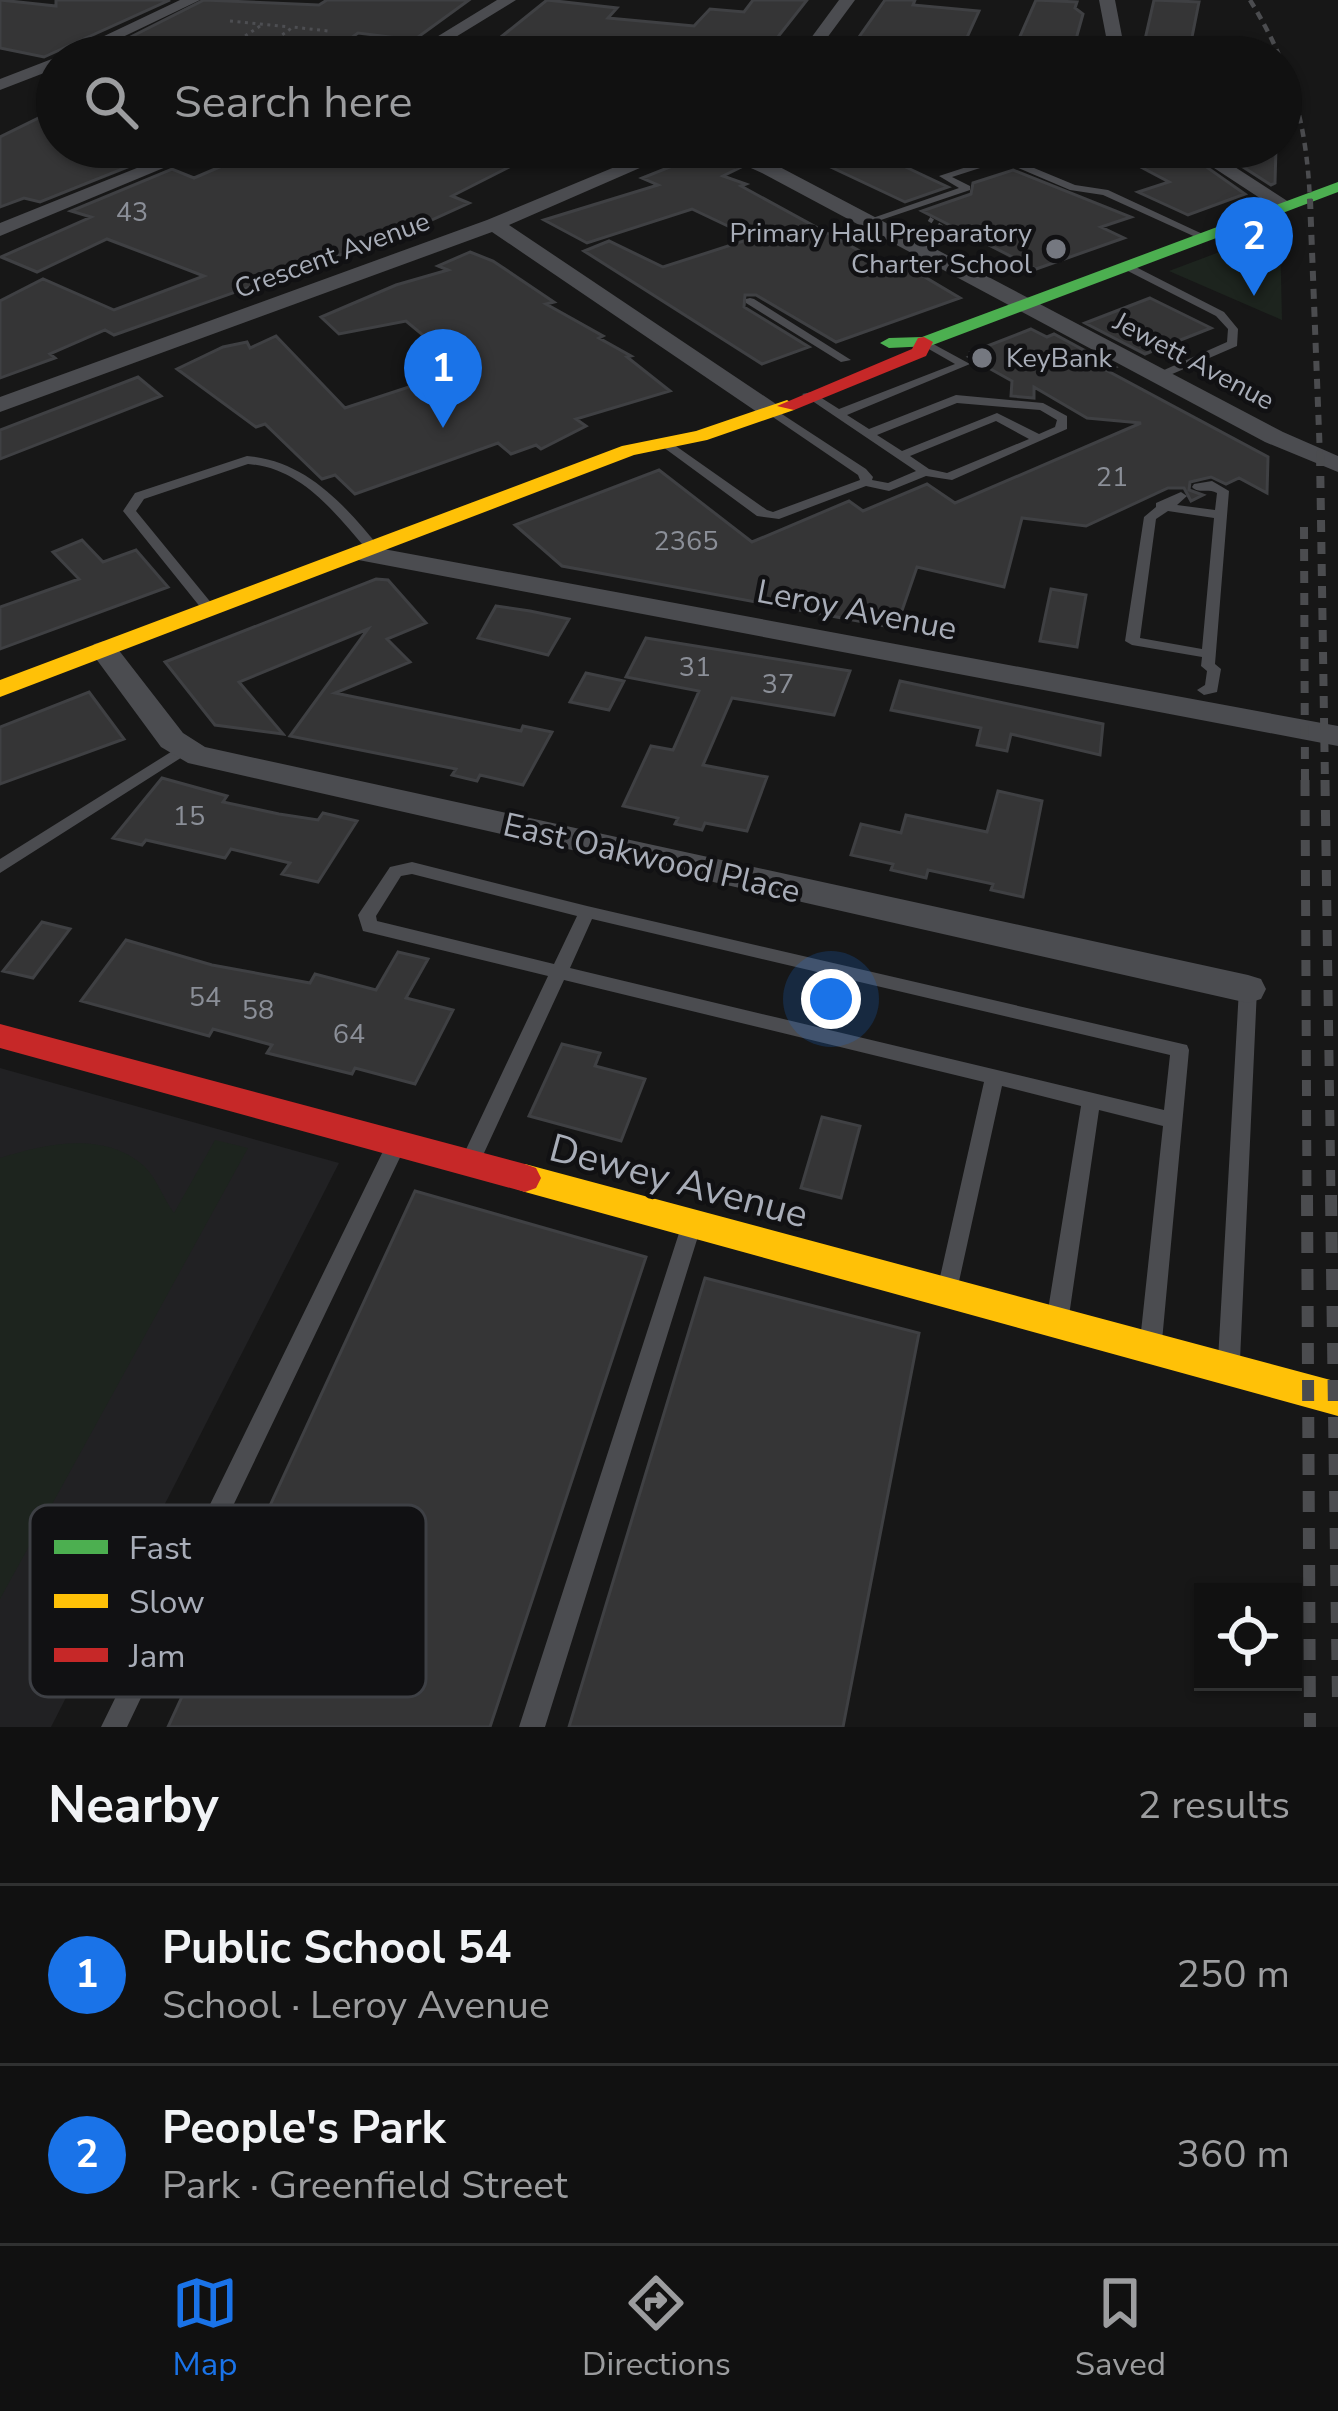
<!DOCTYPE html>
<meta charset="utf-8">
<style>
:root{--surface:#111;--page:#1e1f1f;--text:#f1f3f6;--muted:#9c9d9f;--line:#303131;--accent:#1a73e8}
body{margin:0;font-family:"Nunito Sans",sans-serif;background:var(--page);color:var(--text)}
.controls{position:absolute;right:36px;bottom:36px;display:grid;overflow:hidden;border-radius:0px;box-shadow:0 3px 9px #0004}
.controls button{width:108px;height:108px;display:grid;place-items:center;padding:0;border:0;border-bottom:3px solid var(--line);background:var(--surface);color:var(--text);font:60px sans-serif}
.you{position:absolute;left:831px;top:999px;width:42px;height:42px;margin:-30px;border:9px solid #fff;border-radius:50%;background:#1a73e8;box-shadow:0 0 0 18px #1a73e833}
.badge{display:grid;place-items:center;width:78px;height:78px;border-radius:50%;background:var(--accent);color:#fff;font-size:39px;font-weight:700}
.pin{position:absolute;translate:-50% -99px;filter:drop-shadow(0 3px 6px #0008)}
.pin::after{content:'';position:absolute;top:63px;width:42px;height:36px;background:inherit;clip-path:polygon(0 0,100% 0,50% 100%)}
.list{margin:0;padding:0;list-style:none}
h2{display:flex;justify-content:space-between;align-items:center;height:156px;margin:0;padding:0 48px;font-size:51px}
h2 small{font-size:39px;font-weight:400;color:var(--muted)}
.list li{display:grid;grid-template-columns:78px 1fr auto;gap:36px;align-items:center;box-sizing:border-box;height:180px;padding:0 48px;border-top:3px solid var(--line)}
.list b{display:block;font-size:45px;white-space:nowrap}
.list p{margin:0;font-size:39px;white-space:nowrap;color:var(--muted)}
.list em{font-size:39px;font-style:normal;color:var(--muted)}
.icon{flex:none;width:66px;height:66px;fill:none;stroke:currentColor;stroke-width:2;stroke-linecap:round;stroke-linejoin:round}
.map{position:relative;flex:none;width:1338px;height:1727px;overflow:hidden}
.search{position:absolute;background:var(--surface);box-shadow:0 3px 9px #0004;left:36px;right:36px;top:36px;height:132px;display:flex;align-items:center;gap:30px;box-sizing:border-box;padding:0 42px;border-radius:66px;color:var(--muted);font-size:45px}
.sheet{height:516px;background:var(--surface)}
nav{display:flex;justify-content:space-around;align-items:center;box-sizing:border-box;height:168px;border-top:3px solid var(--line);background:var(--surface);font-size:33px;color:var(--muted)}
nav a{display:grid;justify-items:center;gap:6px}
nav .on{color:var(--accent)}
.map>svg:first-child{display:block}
</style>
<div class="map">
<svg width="1338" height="1727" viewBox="0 0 1338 1727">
<rect width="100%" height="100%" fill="#171717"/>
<path fill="#212123" d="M0,1068L339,1163L51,1727H0Z"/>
<path fill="#1d241e" d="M1275,231L1280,232L1282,320L1169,271Z
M215,1140L248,1148L0,1599V1158C44,1144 104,1130 144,1166C156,1177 164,1200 174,1213Z"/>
<path fill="#353536" stroke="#3f4043" stroke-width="3" d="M0,0L56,6V0H170L44,57L0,48Z
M204,0L319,5L327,0H469L414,40L358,33L324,57H91Z
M547,0L617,8L608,18L694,26L710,9L744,12L753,0H807L762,57H476Z
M885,0H915L913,5L979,11L958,57H845Z
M1036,0L1077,2L1075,8L1083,14L1071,57H1011Z
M1154,0L1199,2L1190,47L1183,46L1182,57H1141Z
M57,109V147H111L145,160L40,202L24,198L0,207V137Z
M266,147H488L527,158L452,196L469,203L405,232L114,335L105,330L50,354L55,358L0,378V301L43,279L114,310L204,276L107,239L37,272L1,257L91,217L71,211L172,169L194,178Z
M788,147H863L948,187L905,202Z
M1103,147H1178L1245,194L1188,215L1138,192L1169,182Z
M1212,147H1276L1275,183L1271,185Z
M705,153L739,168L723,176L746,184L741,186L889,267L901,263L960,298L836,342L756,295H745L744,307L809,347L762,364L584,251L609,241L663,267L753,238L692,209L587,243L544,220L658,185L642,178Z
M1013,170L1131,217L1101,227L1124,238L1036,269L922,211L971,194L973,183Z
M470,252L493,261L554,302L546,304L603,336L599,338L631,356L627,357L670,391L576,419L586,426L541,449L536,445L511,454L498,443L355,494L335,475L322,479L265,424L256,427L177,369L223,347L247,342L250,348L276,336L345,408L464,369L406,321L339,334L321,317L396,285L448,270L438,266Z
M1150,298L1211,328L1145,354L1085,323Z
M1031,329L1047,337L1054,334L1115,367L1106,370L1268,457L1267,493L1239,478L1226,484L1211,477L1190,482L1189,490L1203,495L1191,501L1184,488H1168L1086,526L1022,518L1004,587L917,567L896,628L562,566L515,525L659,470L752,542L849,501L863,511L927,484L955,503L1141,423L1087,418L1034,387V398L1011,396L1012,381L969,357L976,354L972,352Z
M138,377L161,396L0,459V430Z
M82,540L103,562L136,550L168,587L0,649V607L79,579L53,552Z
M376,579L388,580L426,623L387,639L410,662L335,693L521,731L523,726L552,732L523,785L480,775L477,781L452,775L456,769L290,736L368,629L239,682L283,734L215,725L165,662Z
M1051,589L1086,595L1077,647L1040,641Z
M496,606L530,611L569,619L548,655L478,638Z
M646,638L850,671L834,715L732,698L703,765L767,777L747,831L705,823L702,830L675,824L678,818L623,806L651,746L673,750L699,691L626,677Z
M586,673L624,681L609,710L570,702Z
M900,681L1103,724L1100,755L1011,734L1007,751L977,745L981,728L891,710Z
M89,692L124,739L0,784V727Z
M162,778L227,796L223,802L279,814L318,820L323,813L357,821L318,882L282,874L290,863L231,849L225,858L146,840L142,845L113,838Z
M998,791L1042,801L1023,897L991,890L993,884L928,870L926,878L891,870L893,864L851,855L861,824L901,833L906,815L987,832Z
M42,922L70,929L33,978L3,971Z
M126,940L212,965L310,983L315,974L376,990L398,952L428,959L406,998L453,1010L415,1084L355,1068L352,1074L267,1053L272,1045L213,1029L209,1036L81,1001Z
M562,1044L600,1053L595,1066L645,1079L621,1141L529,1116Z
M822,1117L860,1126L841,1198L801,1188Z
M415,1191L646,1257L490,1727H168Z
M705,1278L919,1333L843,1727H569Z"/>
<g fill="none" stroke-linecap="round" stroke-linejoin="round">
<path stroke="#4d4e52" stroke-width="3" stroke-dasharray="3 4.5" stroke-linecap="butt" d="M230,21L289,27
M192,52L215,56
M214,57L260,26
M228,57L238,50
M252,57L293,27L328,31"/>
<path stroke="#4d4e52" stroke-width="4.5" stroke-dasharray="4.5 6" stroke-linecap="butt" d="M929,219L951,233"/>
<path fill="#4b4c50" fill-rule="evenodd" d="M1003,155L1075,185L1108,190L1209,237L1200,239L1103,195L1070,190L1002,161L952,177L970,186V190L872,223L864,221L959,188L939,176Z
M1122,264H1130L1224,312L1238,329L1237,346L1163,378H1155V374L1227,342L1228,329L1216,316L1122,268Z
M750,298L754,299L851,360L841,362L746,303V299Z
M924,339L970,364L847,415L869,429L956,395L1043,403L1067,416V429L952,480L926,476L889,491L866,486L779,519L757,516L663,447L665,444H673L767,510L773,512L860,480L858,475L764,411L762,409L768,405L866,469L873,477L872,480L888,483L916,471L802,394L812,392L839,409L955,364L920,344L918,342ZM957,403L1040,410L1057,420L1055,427L1039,434L997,413L902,451L877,435ZM996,421L1029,439L947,473L929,469L910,456Z
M247,456C306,461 344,504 380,548L378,551H368C335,513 302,468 248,464L144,499L136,511L217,610L210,614L205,613L123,511L135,493Z
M1212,481L1229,491L1215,664L1221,669L1217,692L1204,695L1197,690L1205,685L1207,671L1201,666L1202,657L1132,645L1125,641L1144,517L1156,507V503L1181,492L1187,496L1177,505L1215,510L1217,493C1208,488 1198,494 1192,487L1194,484ZM1168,511L1214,518L1202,649L1140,638L1156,519Z
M182,745L187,746L190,750L187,754L0,873V859Z
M412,862L587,906L1187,1045L1189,1050L1162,1341L1159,1348L1151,1351L1143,1348L1140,1341L1163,1126L1099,1110L1069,1316L1065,1323L1058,1326L1051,1323L1047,1316L1081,1106L1002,1086L958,1286L955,1293L948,1296L941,1293L938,1286L984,1082L564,980L478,1166L471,1168L464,1166L461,1160L548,976L363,931L358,915L390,867ZM412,874L577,916L554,964L377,921L376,916L401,876ZM592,919L1170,1055L1164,1110L570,968Z
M1248,982L1254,984L1257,989L1240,1360L1237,1367L1229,1370L1221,1367L1218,1360L1239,989L1242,984Z
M396,1137L403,1139L406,1145L127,1727H101L389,1139Z
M690,1221L697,1224L700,1230L545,1727H519L680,1230L683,1224Z"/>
<path fill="#4b4c50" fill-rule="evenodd" d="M180,0H200L81,57H60Z
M497,0H516L423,57H404Z
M839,0H855L813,57H797Z
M1099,0H1115L1126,57H1110Z
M57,57V68L0,90V79Z
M189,147H214L0,236V223Z
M663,147H688L509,225L776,404V414H760L492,232L0,412V397L487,220Z
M704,147H729L776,165L1283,432L1338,456V472L1265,442L762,173Z
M1182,147H1204L1295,206L1278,210Z
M362,545L1338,726V746L353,559L349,553L353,547Z
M104,641L114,644L183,733L205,747L1248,975L1261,979L1266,989L1261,999L1248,1003L188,763L161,747L94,656L90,650L94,644Z"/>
<path fill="#4caf50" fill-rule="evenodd" d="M1338,182V192L930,346L889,348L880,343L889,338L922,337Z"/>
<path fill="#ffc107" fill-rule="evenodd" d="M787,400L797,406L794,410L707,440L634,455L0,697V680L622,446L696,431Z
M525,1164L1338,1382V1416L525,1192L514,1188L509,1178L514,1168Z"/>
<path fill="#c62828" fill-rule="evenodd" d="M924,337L933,342L926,356L794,410L777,406L912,349L918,338Z
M0,1024L525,1164L536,1168L541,1178L536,1188L525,1192L0,1048Z"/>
<path stroke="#4b4c4f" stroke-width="4.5" stroke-dasharray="8 6" stroke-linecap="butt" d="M1250,0C1291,67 1307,124 1310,202"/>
<path stroke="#4b4c4f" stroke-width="6" stroke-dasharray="10 8" stroke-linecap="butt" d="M1310,199L1320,457"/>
<path stroke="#4b4c4f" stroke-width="8" stroke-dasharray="12 10" stroke-linecap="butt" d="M1320,454L1325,783
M1304,527L1305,783"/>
<path stroke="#4b4c4f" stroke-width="9" stroke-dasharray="16 14" stroke-linecap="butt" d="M1305,780L1307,1198
M1325,780L1331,1198"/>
<path stroke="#4b4c4f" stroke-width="12" stroke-dasharray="21 16" stroke-linecap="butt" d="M1307,1195L1310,1727
M1331,1195L1338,1701"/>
</g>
<g fill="#757880" stroke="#111113" stroke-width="4.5">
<circle cx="1056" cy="249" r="12"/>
<circle cx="982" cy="358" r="12"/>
</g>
<g text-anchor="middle" stroke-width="9" stroke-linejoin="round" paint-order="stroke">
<g font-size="27" fill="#8b8f98">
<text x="132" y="221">43</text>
<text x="1112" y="486">21</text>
<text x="686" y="550">2365</text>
<text x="695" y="676">31</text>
<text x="778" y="693">37</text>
<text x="189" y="825">15</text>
<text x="205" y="1006">54</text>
<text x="258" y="1019">58</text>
<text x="349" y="1043">64</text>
</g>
<g font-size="27" fill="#a8adb8" stroke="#111113" text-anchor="end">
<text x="1032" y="242">Primary Hall Preparatory<tspan x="1032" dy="31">Charter School</tspan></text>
<text x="1006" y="367" text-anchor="start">KeyBank</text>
</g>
<g font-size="27" fill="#a8adb8" stroke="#111113">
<text transform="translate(332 255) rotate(-20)" y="9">Crescent Avenue</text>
<text transform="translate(1194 361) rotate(28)" y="9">Jewett Avenue</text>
</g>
<g font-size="33" fill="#a8adb8" stroke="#111113">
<text transform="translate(857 609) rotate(11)" y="12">Leroy Avenue</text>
<text transform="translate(652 857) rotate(13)" y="12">East Oakwood Place</text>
</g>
<g font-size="39" fill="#a8adb8" stroke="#111113">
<text transform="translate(679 1180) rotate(15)" y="14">Dewey Avenue</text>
</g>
</g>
<rect x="30" y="1505" width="396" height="192" rx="18" fill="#111113" stroke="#3e4045" stroke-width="3"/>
<rect x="54" y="1540" width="54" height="14" fill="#4caf50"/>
<rect x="54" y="1594" width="54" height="14" fill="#ffc107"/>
<rect x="54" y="1648" width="54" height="14" fill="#c62828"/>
<g font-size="33" fill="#a8adb8">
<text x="129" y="1559">Fast</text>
<text x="129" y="1613">Slow</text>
<text x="129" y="1667">Jam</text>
</g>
</svg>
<div class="controls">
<button><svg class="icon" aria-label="locate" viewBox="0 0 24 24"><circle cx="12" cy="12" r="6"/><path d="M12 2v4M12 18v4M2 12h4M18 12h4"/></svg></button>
</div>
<div class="you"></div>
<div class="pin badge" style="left:443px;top:428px">1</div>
<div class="pin badge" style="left:1254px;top:296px">2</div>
<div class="search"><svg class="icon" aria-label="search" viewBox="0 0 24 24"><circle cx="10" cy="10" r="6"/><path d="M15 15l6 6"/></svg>Search here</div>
</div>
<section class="sheet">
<h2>Nearby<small>2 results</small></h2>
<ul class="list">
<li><span class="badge">1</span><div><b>Public School 54</b><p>School · Leroy Avenue</p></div><em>250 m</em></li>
<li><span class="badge">2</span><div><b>People's Park</b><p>Park · Greenfield Street</p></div><em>360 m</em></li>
</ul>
</section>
<nav>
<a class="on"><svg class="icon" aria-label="map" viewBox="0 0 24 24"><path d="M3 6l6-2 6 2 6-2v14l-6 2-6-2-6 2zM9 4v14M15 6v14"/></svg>Map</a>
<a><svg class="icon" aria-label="directions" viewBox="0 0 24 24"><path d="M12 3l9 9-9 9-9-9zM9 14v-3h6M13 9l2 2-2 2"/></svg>Directions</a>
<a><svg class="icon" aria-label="saved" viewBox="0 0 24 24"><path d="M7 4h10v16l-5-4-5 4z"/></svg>Saved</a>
</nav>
